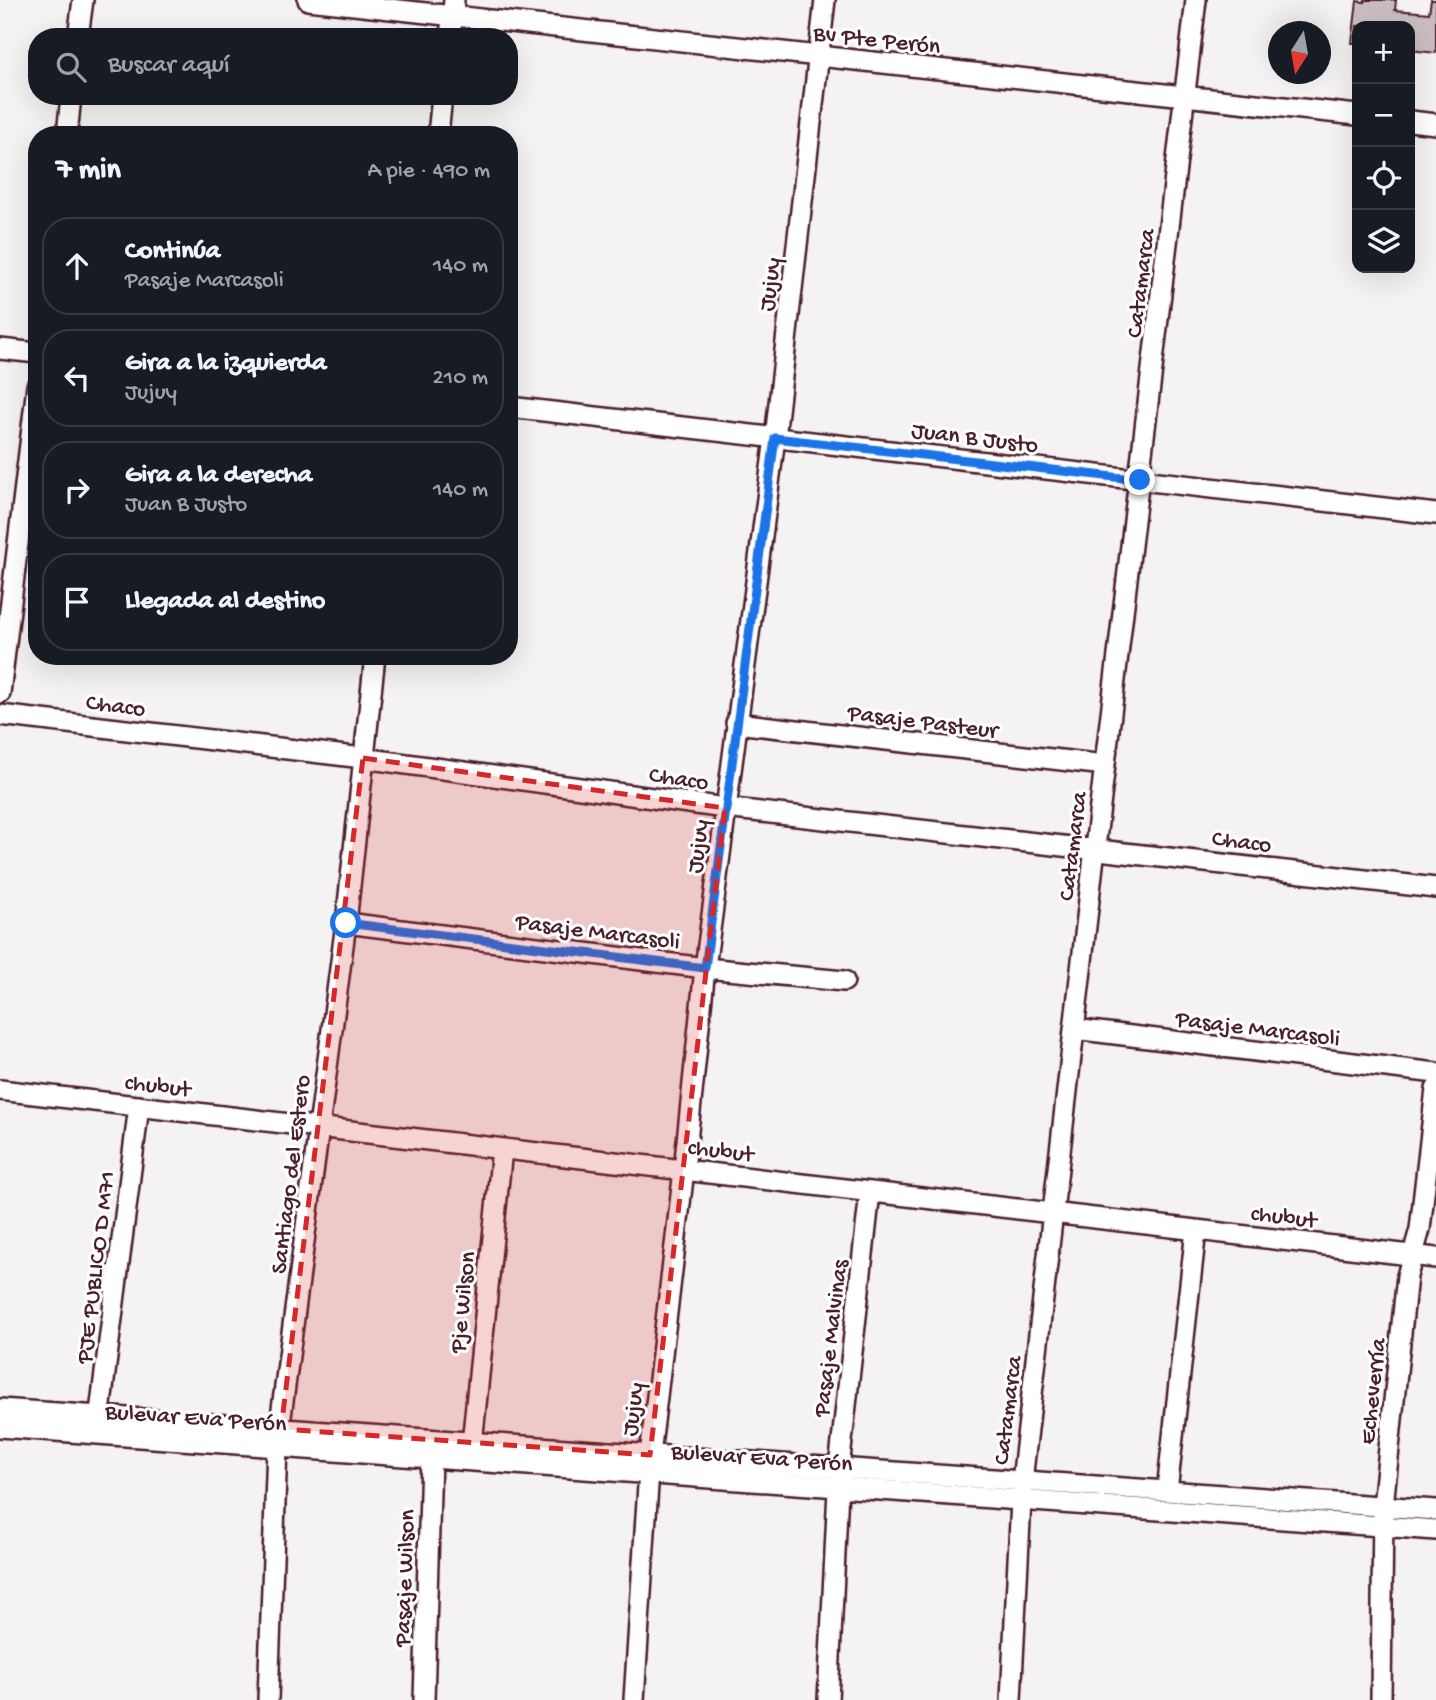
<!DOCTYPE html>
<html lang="es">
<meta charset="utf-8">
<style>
:root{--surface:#171b24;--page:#242831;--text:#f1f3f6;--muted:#9ea1a6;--line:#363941}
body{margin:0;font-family:"Gochi Hand",sans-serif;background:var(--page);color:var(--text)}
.controls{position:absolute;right:21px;top:21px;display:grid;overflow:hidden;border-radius:14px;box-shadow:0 7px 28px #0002}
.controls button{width:63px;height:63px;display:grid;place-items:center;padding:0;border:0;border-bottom:2px solid var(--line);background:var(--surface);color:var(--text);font:35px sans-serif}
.compass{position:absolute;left:1268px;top:21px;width:63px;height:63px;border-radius:50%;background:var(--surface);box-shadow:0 7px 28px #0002;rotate:191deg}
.stop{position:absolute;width:21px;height:21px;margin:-16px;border:5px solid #1a73e8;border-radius:50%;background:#fff}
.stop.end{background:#1a73e8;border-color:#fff;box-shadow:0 2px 7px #0008}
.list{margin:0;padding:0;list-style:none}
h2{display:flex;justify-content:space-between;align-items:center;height:91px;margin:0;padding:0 28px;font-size:30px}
h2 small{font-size:23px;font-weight:400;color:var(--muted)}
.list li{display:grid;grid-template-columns:46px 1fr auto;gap:21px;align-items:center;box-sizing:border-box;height:98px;margin:0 14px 14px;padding:0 14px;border:2px solid var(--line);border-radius:28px}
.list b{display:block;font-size:26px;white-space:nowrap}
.list p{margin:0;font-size:23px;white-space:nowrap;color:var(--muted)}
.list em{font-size:23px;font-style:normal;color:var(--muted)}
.icon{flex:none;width:38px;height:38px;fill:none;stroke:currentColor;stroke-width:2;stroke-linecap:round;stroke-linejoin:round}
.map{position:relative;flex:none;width:1436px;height:1700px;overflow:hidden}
.search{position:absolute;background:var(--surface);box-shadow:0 7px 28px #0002;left:28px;top:28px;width:490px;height:77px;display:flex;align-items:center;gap:18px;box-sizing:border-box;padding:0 24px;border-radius:28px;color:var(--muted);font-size:26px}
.panel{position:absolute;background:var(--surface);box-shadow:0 7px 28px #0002;left:28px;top:126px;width:490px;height:539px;border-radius:28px}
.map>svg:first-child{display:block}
</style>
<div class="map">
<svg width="1436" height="1700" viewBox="0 0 1436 1700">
<rect width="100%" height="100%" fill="#f4f2f2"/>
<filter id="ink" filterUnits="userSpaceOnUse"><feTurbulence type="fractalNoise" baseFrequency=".0143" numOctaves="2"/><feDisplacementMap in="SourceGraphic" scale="14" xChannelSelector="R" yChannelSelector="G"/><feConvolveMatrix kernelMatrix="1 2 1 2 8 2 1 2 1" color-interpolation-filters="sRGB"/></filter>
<g filter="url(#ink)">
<path fill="#cabdc1" stroke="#4a1f2b" stroke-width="2" d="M1365,0H1396L1395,10L1429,13L1431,0H1436V53L1410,50V26H1357V43H1352L1357,1L1365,2Z"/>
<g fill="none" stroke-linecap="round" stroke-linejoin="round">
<g stroke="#4a1f2b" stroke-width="24">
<path id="street" d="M308,0L1357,115
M78,37L83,0
M450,37L454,0
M1410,121L1436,124
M67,135L71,96
M438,135L442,96
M0,349L37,353
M509,407L1436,514
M0,693L37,386
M0,715L363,758L725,808L1436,888
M736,723L1105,765
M346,923L705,968L844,981
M1074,1029L1436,1073
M0,1090L1436,1258
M0,1409L1436,1510
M0,1427L1436,1530
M98,1428L139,1106
M471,1454L502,1149
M1167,1491L1196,1230
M268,1700L277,1447L346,923L375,656
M424,1700L431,1458
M634,1700L650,1455L684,1170L705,968L775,438L825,0
M828,1700L839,1468L870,1192
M1011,1700L1022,1481L1095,848L1196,0
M1381,1700L1383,1506L1407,1276L1420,1229L1436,1089"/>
</g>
<use href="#street" stroke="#fff" stroke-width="19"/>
</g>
</g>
<g fill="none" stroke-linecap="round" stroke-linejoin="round" filter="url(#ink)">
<path stroke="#1a73e8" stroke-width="9" d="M346,923L705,968L775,438L1140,480"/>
</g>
<path fill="#d62828" fill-opacity="0.2" stroke="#d62828" stroke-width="5" stroke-dasharray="14 9" stroke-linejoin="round" d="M363,758L725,808L650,1455L281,1429Z"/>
<g text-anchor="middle" stroke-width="6" stroke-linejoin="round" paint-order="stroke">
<g font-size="24" fill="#4a1f2b" stroke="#fff">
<text transform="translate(877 38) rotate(6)" y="8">Bv Pte Perón</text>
<text transform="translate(1139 283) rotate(-83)" y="8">Catamarca</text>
<text transform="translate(768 284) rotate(-83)" y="8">Jujuy</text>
<text transform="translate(975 436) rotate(7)" y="8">Juan B Justo</text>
<text transform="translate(116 704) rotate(7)" y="8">Chaco</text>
<text transform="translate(923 720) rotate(7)" y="8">Pasaje Pasteur</text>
<text transform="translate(679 777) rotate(8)" y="8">Chaco</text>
<text transform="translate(1242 840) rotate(7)" y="8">Chaco</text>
<text transform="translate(696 846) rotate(-83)" y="8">Jujuy</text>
<text transform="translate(1071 846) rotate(-83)" y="8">Catamarca</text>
<text transform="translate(598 930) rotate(7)" y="8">Pasaje Marcasoli</text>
<text transform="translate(1258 1027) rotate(7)" y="8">Pasaje Marcasoli</text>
<text transform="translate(158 1084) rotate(7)" y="8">chubut</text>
<text transform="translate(721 1149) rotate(7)" y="8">chubut</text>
<text transform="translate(289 1174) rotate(-83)" y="8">Santiago del Estero</text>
<text transform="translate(1284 1215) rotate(7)" y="8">chubut</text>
<text transform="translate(94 1267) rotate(-83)" y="8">PJE PUBLICO D M71</text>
<text transform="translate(461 1302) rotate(-84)" y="8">Pje Wilson</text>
<text transform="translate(829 1338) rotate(-83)" y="8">Pasaje Malvinas</text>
<text transform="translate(1371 1391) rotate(-84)" y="8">Echeverría</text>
<text transform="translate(631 1409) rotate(-83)" y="8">Jujuy</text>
<text transform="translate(1006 1410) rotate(-83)" y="8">Catamarca</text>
<text transform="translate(196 1416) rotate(4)" y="8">Bulevar Eva Perón</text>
<text transform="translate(762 1456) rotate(4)" y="8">Bulevar Eva Perón</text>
<text transform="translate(403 1578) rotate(-88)" y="8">Pasaje Wilson</text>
</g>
</g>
</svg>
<div class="controls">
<button>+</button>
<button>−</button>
<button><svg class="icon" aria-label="locate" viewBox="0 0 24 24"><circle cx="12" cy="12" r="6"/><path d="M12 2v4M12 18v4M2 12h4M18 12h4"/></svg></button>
<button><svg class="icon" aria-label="layers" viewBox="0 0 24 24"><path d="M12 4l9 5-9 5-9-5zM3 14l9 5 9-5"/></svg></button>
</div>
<svg class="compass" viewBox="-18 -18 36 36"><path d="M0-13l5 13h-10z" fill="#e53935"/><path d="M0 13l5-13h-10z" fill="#9ea1a6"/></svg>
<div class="stop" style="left:346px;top:923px"></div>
<div class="stop end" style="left:1140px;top:480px"></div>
<div class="search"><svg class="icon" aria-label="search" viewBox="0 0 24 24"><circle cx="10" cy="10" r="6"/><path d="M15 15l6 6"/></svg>Buscar aquí</div>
<section class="panel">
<h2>7 min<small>A pie · 490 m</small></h2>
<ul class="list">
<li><svg class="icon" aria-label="ahead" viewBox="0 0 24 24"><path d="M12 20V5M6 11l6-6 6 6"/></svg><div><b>Continúa</b><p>Pasaje Marcasoli</p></div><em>140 m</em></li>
<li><svg class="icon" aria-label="left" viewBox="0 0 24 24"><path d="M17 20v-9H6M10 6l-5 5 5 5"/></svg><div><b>Gira a la izquierda</b><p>Jujuy</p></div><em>210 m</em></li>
<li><svg class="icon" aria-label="right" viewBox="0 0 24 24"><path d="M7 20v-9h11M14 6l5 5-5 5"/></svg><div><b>Gira a la derecha</b><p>Juan B Justo</p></div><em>140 m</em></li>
<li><svg class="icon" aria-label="arrive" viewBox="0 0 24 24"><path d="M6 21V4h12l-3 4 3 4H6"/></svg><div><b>Llegada al destino</b></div></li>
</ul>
</section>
</div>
